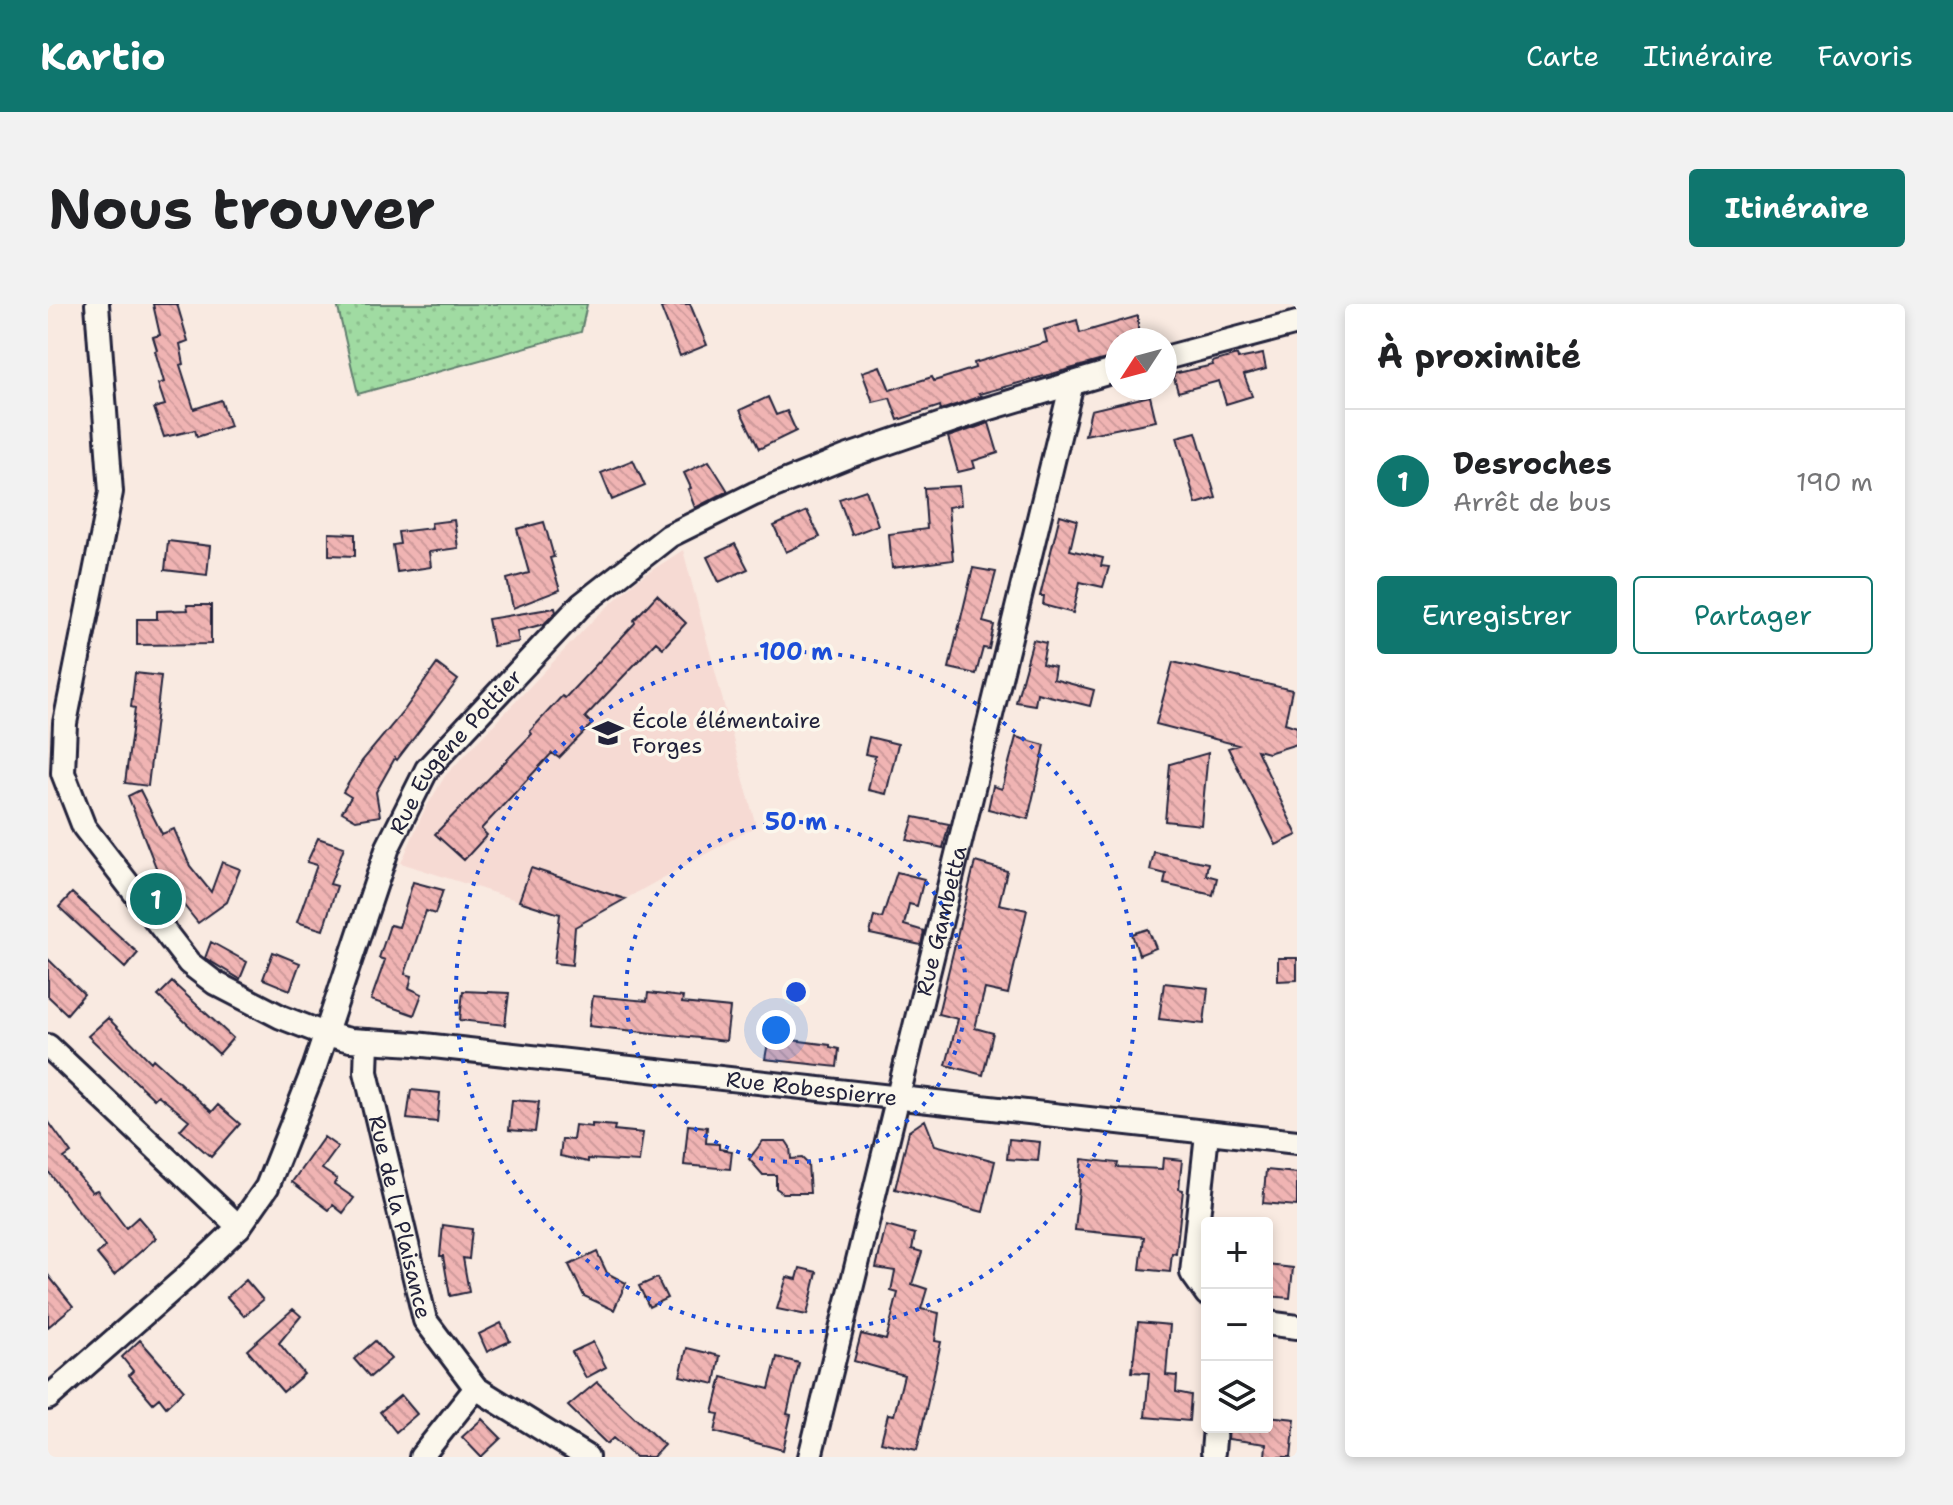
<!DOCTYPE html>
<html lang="fr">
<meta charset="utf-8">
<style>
:root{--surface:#fff;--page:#f2f2f2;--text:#202124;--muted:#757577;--line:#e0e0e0;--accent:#0f766e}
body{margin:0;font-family:"Shantell Sans",sans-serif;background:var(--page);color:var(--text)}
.controls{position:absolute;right:24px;bottom:24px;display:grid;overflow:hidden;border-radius:8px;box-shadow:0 4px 12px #0003}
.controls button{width:72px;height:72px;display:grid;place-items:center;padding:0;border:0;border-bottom:2px solid var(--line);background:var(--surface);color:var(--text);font:40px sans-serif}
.compass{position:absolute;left:1057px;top:24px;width:72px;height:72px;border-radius:50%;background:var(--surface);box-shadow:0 4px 12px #0003;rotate:234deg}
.you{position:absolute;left:728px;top:726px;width:28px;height:28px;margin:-20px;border:6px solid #fff;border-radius:50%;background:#1a73e8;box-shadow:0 0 0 12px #1a73e833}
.badge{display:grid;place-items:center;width:52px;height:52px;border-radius:50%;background:var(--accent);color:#fff;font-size:26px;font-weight:700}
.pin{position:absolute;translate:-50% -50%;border:4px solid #fff;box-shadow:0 2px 8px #0006}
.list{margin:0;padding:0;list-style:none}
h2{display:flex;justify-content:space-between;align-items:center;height:104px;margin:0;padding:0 32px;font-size:34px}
h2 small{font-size:26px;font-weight:400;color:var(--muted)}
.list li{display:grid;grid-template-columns:52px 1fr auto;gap:24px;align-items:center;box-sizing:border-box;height:144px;padding:0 32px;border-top:2px solid var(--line)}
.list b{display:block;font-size:30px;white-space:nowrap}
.list p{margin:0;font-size:26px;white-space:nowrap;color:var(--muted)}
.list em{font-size:26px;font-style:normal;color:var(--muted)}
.actions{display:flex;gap:16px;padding:24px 32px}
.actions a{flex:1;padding:18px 0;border:2px solid var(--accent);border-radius:8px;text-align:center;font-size:28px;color:var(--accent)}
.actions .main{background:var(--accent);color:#fff}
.icon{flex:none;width:44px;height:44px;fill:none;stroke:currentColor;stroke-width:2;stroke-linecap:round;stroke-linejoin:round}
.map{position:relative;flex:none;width:1249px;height:1153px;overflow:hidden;border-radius:8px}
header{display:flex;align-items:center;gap:48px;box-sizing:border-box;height:112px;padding:0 40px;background:var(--accent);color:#fff}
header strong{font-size:38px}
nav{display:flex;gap:44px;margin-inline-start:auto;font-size:28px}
.intro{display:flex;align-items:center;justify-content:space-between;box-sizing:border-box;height:192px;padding:0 48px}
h1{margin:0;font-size:56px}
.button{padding:20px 36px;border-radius:8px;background:var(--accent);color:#fff;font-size:28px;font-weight:700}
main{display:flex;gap:48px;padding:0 48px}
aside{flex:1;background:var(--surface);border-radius:8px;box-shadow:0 4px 12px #0003}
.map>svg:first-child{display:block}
</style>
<header>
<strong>Kartio</strong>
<nav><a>Carte</a><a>Itinéraire</a><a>Favoris</a></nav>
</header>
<div class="intro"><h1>Nous trouver</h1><a class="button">Itinéraire</a></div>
<main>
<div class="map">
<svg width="1249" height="1153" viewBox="0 0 1249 1153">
<defs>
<pattern id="garden-dots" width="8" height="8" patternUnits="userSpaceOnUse" patternTransform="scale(2)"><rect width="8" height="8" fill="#a0dba2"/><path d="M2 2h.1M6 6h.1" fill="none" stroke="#8abc8c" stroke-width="1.8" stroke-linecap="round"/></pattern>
<pattern id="building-back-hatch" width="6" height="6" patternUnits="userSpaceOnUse" patternTransform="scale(2)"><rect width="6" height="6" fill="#f0b4b3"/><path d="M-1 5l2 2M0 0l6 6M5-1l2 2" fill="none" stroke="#ce9a9b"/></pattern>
</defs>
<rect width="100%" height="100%" fill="#f9eae1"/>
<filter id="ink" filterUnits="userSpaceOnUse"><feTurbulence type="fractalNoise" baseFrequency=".0125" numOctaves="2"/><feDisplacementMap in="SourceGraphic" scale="16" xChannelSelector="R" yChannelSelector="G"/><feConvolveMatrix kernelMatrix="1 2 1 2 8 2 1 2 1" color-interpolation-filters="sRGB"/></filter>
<g filter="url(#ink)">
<path fill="#f6dad3" d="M635,246L708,522L536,618L353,559L376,507L397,472L546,315L589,276Z"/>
<path fill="url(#garden-dots)" stroke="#617e6e" stroke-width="2" d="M289,0H539L533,28L310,90Z"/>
<path fill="url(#building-back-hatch)" stroke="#22223b" stroke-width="2" d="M105,0H129L140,37L132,40L136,60L132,61L146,105L173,96L182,122L149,133L147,126L116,133L106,104L117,101L110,80L116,78L107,47L109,46L105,33L112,31Z
M623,0H642L659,41L632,52L613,4Z
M1090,12V36H1069V52L931,90L933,92L893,106L892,102L850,116L842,94L825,98L814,68L832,62L842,86L884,73L886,77L927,64L926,59L999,38L996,26L1029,16L1032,29Z
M1215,50L1218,65L1196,71L1204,92L1178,100L1171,77L1130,88L1125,70L1165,61L1164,58L1189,51L1190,55Z
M1102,92L1108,117L1037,131L1043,106Z
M720,93L728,111L739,107L748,127L711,145L692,106Z
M941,119L950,149L925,157L927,164L910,168L900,133Z
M1148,128L1168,194L1148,200L1129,133Z
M585,156L597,182L564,196L553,169Z
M661,157L680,187L647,204L640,185L643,184L636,169Z
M911,182L913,201L900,203L905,256L844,264L841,230L879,225L876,184Z
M818,186L830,221L804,231L791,195Z
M759,207L772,233L738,248L726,222Z
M1012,211L1029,216L1022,246L1055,254L1053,262L1061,263L1055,283L1032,278L1025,309L995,301L996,292H992Z
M406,216L410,244L381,248L383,263L349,268L345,241L352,240L350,228L384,224L383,219Z
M496,218L506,253L502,254L512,286L465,304L459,275L481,269L469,225Z
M281,229L307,230V252L281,251Z
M120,237L162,242L159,271L117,266Z
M687,240L700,265L671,278L659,253Z
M925,264L948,268L935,318L946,321L941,345L935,344L928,370L901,364Z
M609,291L638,319L615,344L608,338L537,413L544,420L511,454L504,449L433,525L439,531L416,556L387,530L484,430L482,427L514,392L517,394L587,319L586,316Z
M139,301H163V340L89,341V315H109V307L140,306Z
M507,304L508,308L496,320L469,327L471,338L445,342L440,315Z
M985,336L998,339L994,360L1007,363L1005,375L1046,386L1042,402L989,389L987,401L968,398Z
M1125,358L1244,386L1237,419L1249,423V440L1220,449L1209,446L1249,531L1228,541L1180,444L1190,441L1108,420Z
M389,360L410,376L349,456L347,454L328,488L332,512L308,516L294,508L303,493L295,488L314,457L355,408Z
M87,369L113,372L100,482L77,479L87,404L83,403Z
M821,433L850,440L838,490L820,486L827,452L817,450Z
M968,433L997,441L980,515L940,505L945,482L954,485Z
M1160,449L1153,521L1117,517L1122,460Z
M92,486L114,530L126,525L142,562L163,588L174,558L192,565L179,598L150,619L118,579L115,581L80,492Z
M866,513L901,520L895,544L859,536Z
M270,534L296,543L282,580L289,582L275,626L249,618L269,561L259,558Z
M1106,548L1160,559L1158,571L1169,574L1165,591L1116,580L1118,570L1102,566Z
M927,558L959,567L951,600L979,606L960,690L937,685L927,724L945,729L935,771L898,761L910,715L890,710Z
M483,564L577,595L527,623L524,661L506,659L512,610L471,597Z
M849,568L876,575L869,602L861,600L856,621L876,627L873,641L822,630L826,612L834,614Z
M365,578L395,586L387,610L378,607L357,670L364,672L361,684L374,690L366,711L323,696L337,656L331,654L342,621L351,623Z
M24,589L90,649L77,664L11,603Z
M1100,625L1108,644L1091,651L1084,630Z
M163,638L199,658L192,675L157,654Z
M225,648L252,659L242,686L215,675Z
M1230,654H1249V676L1230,677Z
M0,655L36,690L19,710L0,692Z
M124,678L185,734L171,750L110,692Z
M1116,679L1160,684L1156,720L1111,715Z
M415,687L461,689L457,721L412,716Z
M600,689L635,693L634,699L682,704L678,737L541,722L545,692L599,697Z
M60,714L103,758L105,755L164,808L170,801L192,820L163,853L132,826L141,816L110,791L106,795L40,732Z
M721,733L782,741V743L791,745L789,763L717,755Z
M363,786L392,789L389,818L359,815Z
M464,796L491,798L487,828L461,826Z
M877,816L887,841L947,857L935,908L847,885L861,827Z
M0,817L23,849L16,854L44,888L49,886L78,924L90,913L108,934L66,971L49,950L57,943L0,867Z
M544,820L567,822L566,826L595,829L591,858L540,855V858L512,852L514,835L525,836L527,821L544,823Z
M640,821L659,823L658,839L671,840V845L684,847L682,865L636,861Z
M276,833L290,843L274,865L289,875L286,880L306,894L295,909L285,901L281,906L244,878Z
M961,835L992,838L990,857L959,855Z
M715,837H738L742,843L743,855L754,854L760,860L762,889H735L728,884V871H715L701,855Z
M1115,854L1134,856L1131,885L1135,886L1128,950L1124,949L1122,968L1092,965L1096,933L1027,926L1034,855L1070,859L1069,863L1114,865Z
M1218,866L1249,869V902L1215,899Z
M395,921L424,925L421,955L415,954L421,988L402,992L395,952H392Z
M838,922L867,930L864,945L874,948L864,980L879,985L873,1005L891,1009L887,1037L893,1038L869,1146L833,1138L840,1110L846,1111L856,1071L806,1057L813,1030L838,1036L850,989L843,987L847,967L828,964Z
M549,948L559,969L578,979L566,1006L536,992L521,961Z
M1219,961L1245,964L1242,994L1219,992Z
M752,964L769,968L759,1011L729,1005L739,973L749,975Z
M0,971L25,1002L0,1023Z
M609,974L619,994L601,1003L591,982Z
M198,976L215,996L196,1012L179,993Z
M245,1005L253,1012L231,1039L256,1070L235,1088L199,1046Z
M1090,1018L1122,1021L1118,1071L1129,1072L1128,1088L1143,1091L1141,1117L1097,1113L1101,1069L1084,1068Z
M453,1019L462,1037L439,1048L431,1030Z
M92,1036L136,1086L118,1103L111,1094L105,1099L81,1071L85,1067L74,1053Z
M327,1037L343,1055L322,1073L306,1055Z
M545,1038L558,1063L538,1074L524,1048Z
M639,1044L672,1052L667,1080L632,1072Z
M729,1053L751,1059L739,1110L743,1111L735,1146L667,1128L671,1110L665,1109L674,1073L721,1085Z
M549,1078L616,1141L605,1153H587L565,1134L559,1140L520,1102Z
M353,1091L369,1110L348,1128L332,1108Z
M1219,1112L1247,1115L1243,1153H1217L1218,1140L1180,1135L1181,1123H1219Z
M434,1115L453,1134L433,1153L414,1133Z"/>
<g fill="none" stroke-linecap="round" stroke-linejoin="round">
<g stroke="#22223b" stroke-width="28">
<g id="minor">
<path id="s1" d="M49,0L63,188L17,419L15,469L36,523L141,659L167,679L233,713L277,730L302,736L367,740L1249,838"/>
<path d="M1117,54L1249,19"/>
<path id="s2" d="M319,737L318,768L377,1016L428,1084L539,1153"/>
<path d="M0,742L191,923"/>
<path d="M1159,830L1144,969L1159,990"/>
<path d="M1219,1019L1249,1023"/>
<path id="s3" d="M0,1094L135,976L191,923L219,883L267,762L340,543L379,465L533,301L621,232L706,190L798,153L932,107L1069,66"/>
<path d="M1165,1148L1167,1123"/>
<path d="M373,1153L428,1084"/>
<path id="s4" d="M762,1153L1024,79"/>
</g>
</g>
<use href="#minor" stroke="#fbf7ec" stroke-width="22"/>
</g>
</g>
<g fill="none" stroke="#1d4ed8" stroke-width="4" stroke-dasharray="4 8">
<circle cx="748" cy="688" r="170"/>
<circle cx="748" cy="688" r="340"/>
</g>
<defs>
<g id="school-bare" transform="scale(2.4)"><path d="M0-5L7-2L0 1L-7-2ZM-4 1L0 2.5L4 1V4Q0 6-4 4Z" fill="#22223b" stroke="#fbf7ec" stroke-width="2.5" paint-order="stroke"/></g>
</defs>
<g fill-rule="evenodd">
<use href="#school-bare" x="560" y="429"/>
</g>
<g text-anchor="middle" stroke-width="7" stroke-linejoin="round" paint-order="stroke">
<g font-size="22" fill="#22223b" stroke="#fbf7ec" text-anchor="start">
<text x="584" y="424">École élémentaire<tspan x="584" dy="25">Forges</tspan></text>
</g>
<g font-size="22" fill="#22223b" stroke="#fbf7ec">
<text dy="8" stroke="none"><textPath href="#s3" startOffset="784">Rue Eugène Pottier</textPath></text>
<text dy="8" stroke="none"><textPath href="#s4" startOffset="552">Rue Gambetta</textPath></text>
<text dy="8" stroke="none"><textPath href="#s1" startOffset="1348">Rue Robespierre</textPath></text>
<text dy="8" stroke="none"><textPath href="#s2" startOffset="180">Rue de la Plaisance</textPath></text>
</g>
</g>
<circle cx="748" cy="688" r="12" fill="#1d4ed8" stroke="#fbf7ec" stroke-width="4"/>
<g font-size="24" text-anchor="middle" font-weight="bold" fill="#1d4ed8" stroke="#fbf7ec" stroke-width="7" stroke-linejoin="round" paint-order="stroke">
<text x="748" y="356">100 m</text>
<text x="748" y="526">50 m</text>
</g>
</svg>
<div class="controls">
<button>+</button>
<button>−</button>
<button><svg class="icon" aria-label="layers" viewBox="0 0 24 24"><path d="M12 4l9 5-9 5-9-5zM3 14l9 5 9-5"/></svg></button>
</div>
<svg class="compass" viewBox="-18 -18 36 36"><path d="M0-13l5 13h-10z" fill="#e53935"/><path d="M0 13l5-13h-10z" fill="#757577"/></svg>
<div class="you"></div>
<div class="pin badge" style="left:108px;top:595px">1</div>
</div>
<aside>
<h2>À proximité<small></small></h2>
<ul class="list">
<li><span class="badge">1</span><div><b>Desroches</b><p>Arrêt de bus</p></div><em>190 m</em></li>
</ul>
<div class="actions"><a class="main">Enregistrer</a><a>Partager</a></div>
</aside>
</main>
